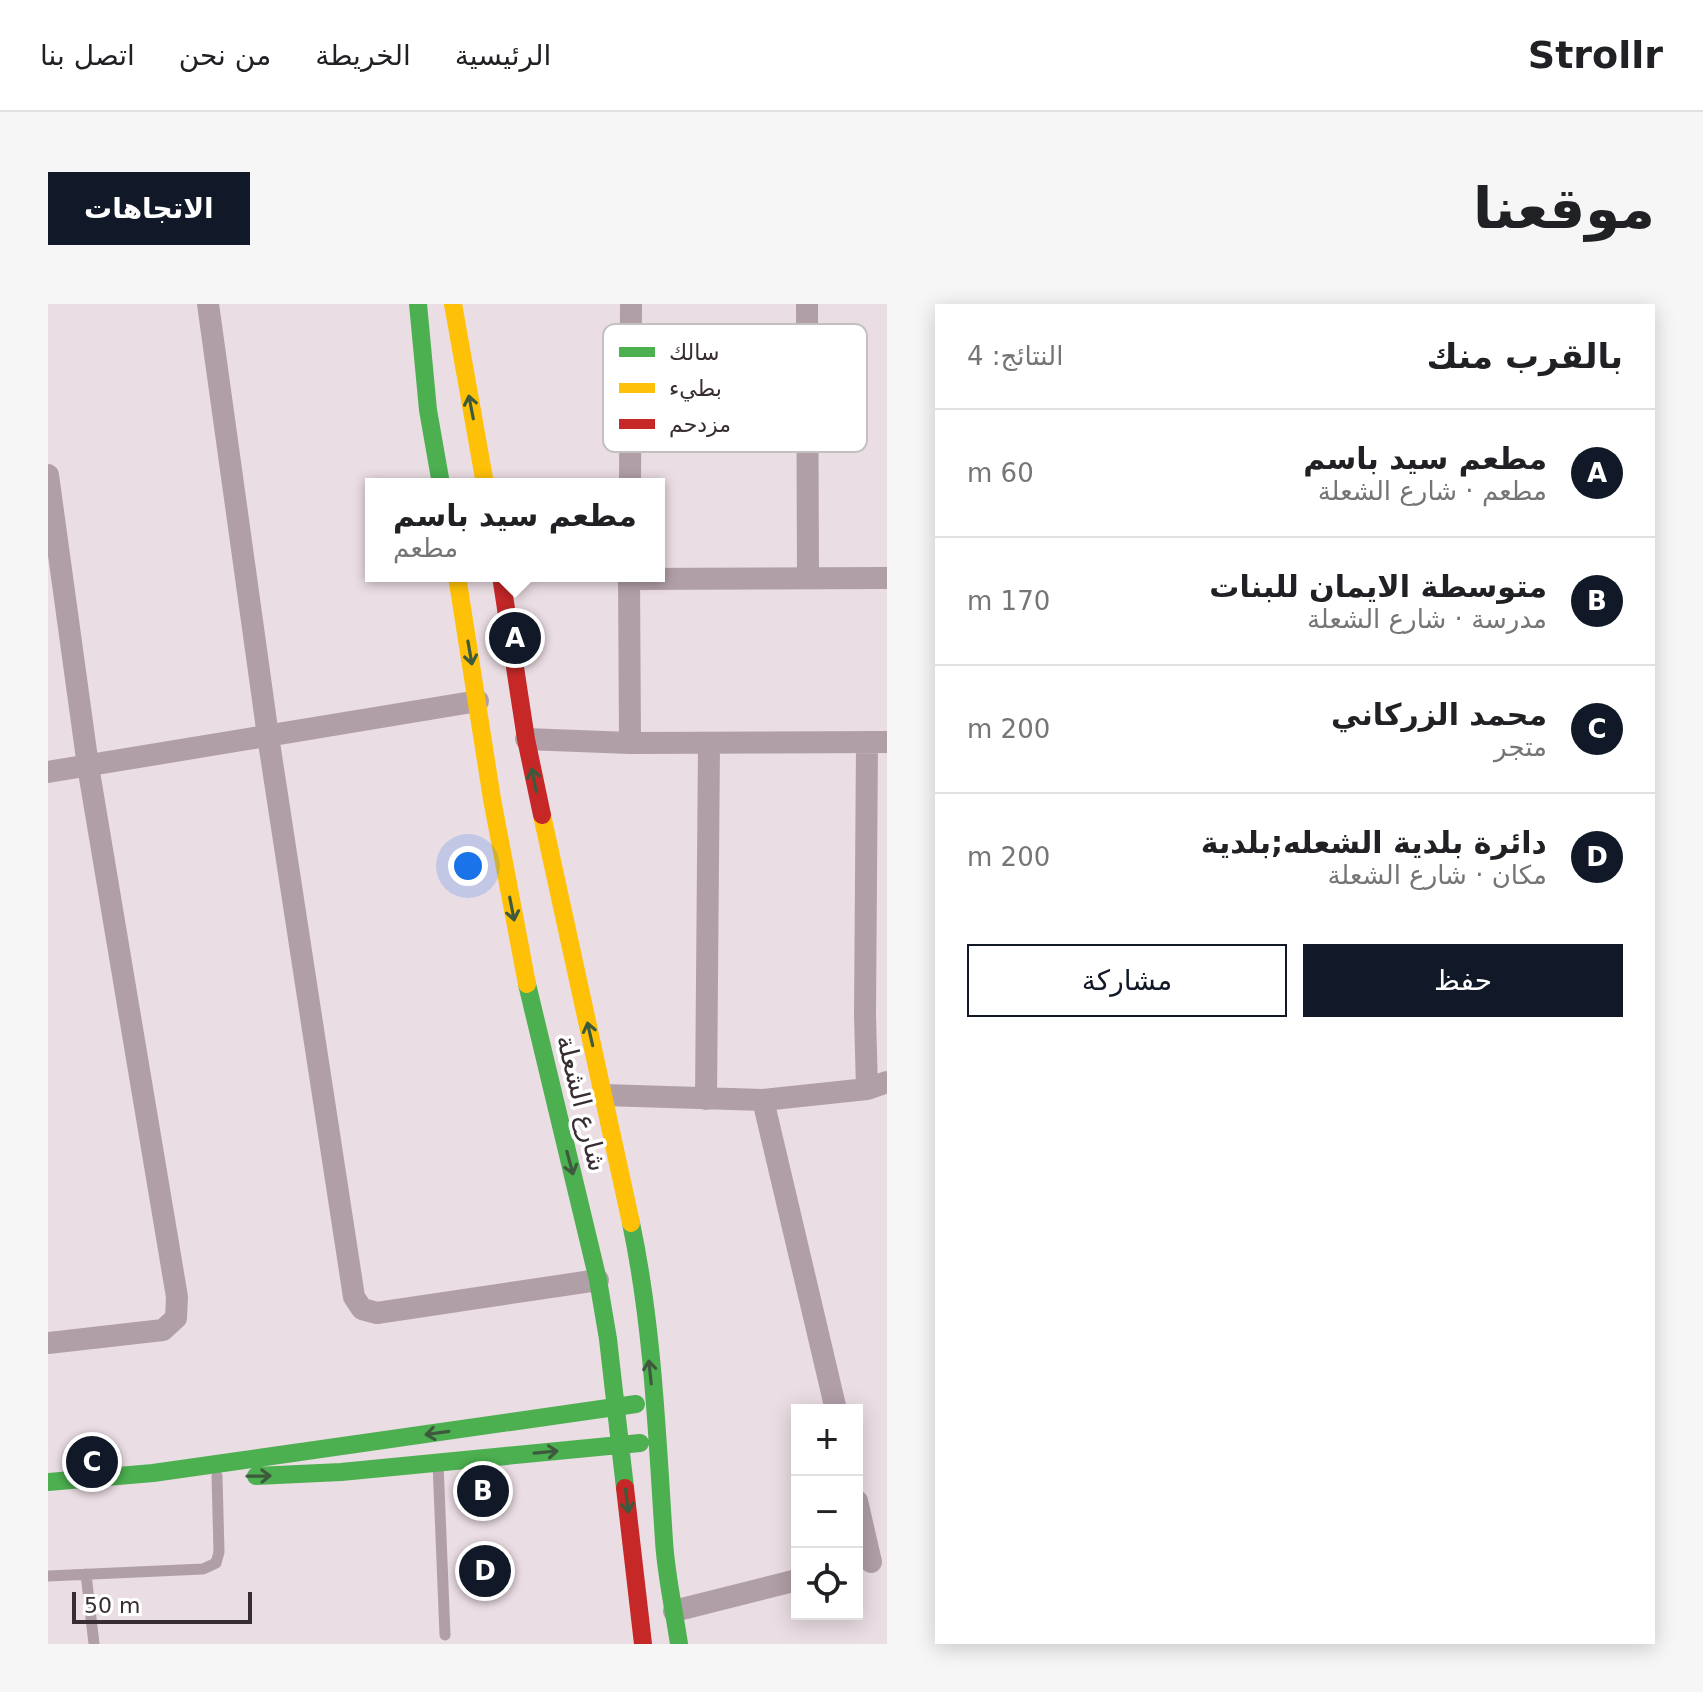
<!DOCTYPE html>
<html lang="ar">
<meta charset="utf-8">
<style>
:root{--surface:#fff;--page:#f6f6f6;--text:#202124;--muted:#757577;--line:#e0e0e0;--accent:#111827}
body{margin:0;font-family:"DejaVu Sans",Vazirmatn,sans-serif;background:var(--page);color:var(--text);direction:rtl}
.controls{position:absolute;right:24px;bottom:24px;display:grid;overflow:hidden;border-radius:0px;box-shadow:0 4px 20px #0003}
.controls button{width:72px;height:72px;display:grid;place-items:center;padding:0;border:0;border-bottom:2px solid var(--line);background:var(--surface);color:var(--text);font:40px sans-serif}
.scale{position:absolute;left:24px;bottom:20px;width:180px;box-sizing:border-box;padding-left:8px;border:4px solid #372d32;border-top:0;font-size:22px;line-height:28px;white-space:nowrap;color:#372d32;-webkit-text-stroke:6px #fff;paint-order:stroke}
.you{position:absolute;left:420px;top:562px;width:28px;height:28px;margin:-20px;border:6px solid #fff;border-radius:50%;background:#1a73e8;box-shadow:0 0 0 12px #1a73e833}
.badge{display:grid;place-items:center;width:52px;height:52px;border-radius:50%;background:var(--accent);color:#fff;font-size:26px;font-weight:700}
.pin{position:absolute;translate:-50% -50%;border:4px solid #fff;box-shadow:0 2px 8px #0006}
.popup{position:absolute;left:317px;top:174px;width:300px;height:104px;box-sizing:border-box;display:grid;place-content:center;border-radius:0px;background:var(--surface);filter:drop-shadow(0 2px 6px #0005);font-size:26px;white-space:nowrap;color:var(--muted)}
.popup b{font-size:30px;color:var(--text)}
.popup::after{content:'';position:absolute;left:50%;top:100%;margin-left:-16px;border:16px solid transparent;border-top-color:var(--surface)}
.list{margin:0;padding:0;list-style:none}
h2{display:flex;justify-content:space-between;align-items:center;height:104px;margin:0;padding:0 32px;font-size:34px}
h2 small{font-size:26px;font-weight:400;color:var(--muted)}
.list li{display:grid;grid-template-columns:52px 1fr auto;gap:24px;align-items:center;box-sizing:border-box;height:128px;padding:0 32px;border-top:2px solid var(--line)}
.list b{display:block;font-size:30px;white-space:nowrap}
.list p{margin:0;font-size:26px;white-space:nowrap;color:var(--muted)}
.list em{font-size:26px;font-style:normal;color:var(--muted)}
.actions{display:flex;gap:16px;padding:24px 32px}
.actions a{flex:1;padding:18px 0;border:2px solid var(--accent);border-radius:0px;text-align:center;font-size:28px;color:var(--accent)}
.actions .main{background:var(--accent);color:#fff}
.icon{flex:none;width:44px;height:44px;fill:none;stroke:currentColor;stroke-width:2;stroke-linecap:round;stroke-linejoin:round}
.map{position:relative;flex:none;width:839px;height:1340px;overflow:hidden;direction:ltr;border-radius:0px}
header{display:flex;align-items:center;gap:48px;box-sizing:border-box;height:112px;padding:0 40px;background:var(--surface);border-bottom:2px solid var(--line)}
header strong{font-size:38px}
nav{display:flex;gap:44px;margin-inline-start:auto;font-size:28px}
.intro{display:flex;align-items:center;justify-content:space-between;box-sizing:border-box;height:192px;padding:0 48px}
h1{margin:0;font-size:56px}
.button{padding:20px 36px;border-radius:0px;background:var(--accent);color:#fff;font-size:28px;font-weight:700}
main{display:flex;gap:48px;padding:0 48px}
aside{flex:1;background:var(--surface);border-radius:0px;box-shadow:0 4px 20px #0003}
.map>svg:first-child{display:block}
</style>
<header>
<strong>Strollr</strong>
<nav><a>الرئيسية</a><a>الخريطة</a><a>من نحن</a><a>اتصل بنا</a></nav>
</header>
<div class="intro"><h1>موقعنا</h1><a class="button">الاتجاهات</a></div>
<main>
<aside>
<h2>بالقرب منك<small>النتائج: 4</small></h2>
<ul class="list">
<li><span class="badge">A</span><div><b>مطعم سيد باسم</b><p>مطعم · شارع الشعلة</p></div><em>60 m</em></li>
<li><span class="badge">B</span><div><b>متوسطة الايمان للبنات</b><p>مدرسة · شارع الشعلة</p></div><em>170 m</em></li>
<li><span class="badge">C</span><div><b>محمد الزركاني</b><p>متجر</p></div><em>200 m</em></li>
<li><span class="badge">D</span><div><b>دائرة بلدية الشعله;بلدية</b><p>مكان · شارع الشعلة</p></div><em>200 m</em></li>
</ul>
<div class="actions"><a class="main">حفظ</a><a>مشاركة</a></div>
</aside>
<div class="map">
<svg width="839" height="1340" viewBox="0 0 839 1340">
<rect width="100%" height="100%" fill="#ebdde4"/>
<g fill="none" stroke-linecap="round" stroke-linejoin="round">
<path stroke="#b19fa8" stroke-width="11" d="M390,1159L397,1331
M38,1270L46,1340
M0,1272L155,1265L168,1259L171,1248L169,1172"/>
<path stroke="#b19fa8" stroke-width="22" d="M160,0L220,432L306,993L314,1005L329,1009L550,976
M759,0L760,274
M0,171L40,462L129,993L128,1014L115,1026L0,1039
M582,180L583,0
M581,272L582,439
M581,275L839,274
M478,435L582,439L839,438
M819,438L817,711L819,785
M0,468L430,397
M556,791L715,796L819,785L839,778
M658,795L661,439
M715,796L788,1106
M809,1197L823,1258
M626,1307L749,1276"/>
<path stroke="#4caf50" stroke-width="18" d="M370,0L380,106L393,180
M479,680L550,976L560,1035L577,1184
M583,919C605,1023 609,1131 616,1237C618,1271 626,1306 631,1340
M208,1172L293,1168L592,1139
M0,1178L105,1169L588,1100"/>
<path stroke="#ffc107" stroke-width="18" d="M405,0L437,180
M409,272L444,495L479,680
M494,511L583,919"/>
<path stroke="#c62828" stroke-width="18" d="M453,272L478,435L494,511
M577,1184L595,1340"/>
</g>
<defs><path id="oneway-shaft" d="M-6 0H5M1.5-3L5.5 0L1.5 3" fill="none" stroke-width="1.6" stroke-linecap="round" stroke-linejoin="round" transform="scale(2)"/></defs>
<g stroke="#3e5a3c">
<use href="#oneway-shaft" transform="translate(423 103) rotate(-101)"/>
<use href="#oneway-shaft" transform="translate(422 349) rotate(80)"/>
<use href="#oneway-shaft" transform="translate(486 476) rotate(-101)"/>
<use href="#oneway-shaft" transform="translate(464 605) rotate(79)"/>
<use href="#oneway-shaft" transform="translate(542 730) rotate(-103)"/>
<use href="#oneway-shaft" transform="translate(522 859) rotate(75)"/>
<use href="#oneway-shaft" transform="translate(602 1068) rotate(-96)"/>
<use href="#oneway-shaft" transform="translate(389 1129) rotate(172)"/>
<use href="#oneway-shaft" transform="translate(498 1148) rotate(-5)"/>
<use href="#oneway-shaft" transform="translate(211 1172) rotate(-1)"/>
<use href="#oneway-shaft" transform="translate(579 1197) rotate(83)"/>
</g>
<g text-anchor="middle" stroke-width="7" stroke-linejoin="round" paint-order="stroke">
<g font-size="26" fill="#372d32" stroke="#fff">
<text transform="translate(534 799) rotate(76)" y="9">شارع الشعلة</text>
</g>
</g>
<rect x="555" y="20" width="264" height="128" rx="12" fill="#fff" stroke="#c3c0c2" stroke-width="2"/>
<rect x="571" y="43" width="36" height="10" fill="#4caf50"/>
<rect x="571" y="79" width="36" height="10" fill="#ffc107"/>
<rect x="571" y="115" width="36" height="10" fill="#c62828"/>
<g font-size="22" fill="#372d32">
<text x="621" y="56">سالك</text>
<text x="621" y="92">بطيء</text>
<text x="621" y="128">مزدحم</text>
</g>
</svg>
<div class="controls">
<button>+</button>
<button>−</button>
<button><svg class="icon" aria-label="locate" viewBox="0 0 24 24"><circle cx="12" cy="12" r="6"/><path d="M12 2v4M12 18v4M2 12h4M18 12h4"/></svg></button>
</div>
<div class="scale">50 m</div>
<div class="you"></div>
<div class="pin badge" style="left:467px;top:334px">A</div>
<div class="popup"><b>مطعم سيد باسم</b>مطعم</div>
<div class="pin badge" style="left:435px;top:1187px">B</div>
<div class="pin badge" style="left:44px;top:1158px">C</div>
<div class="pin badge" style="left:437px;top:1267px">D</div>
</div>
</main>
